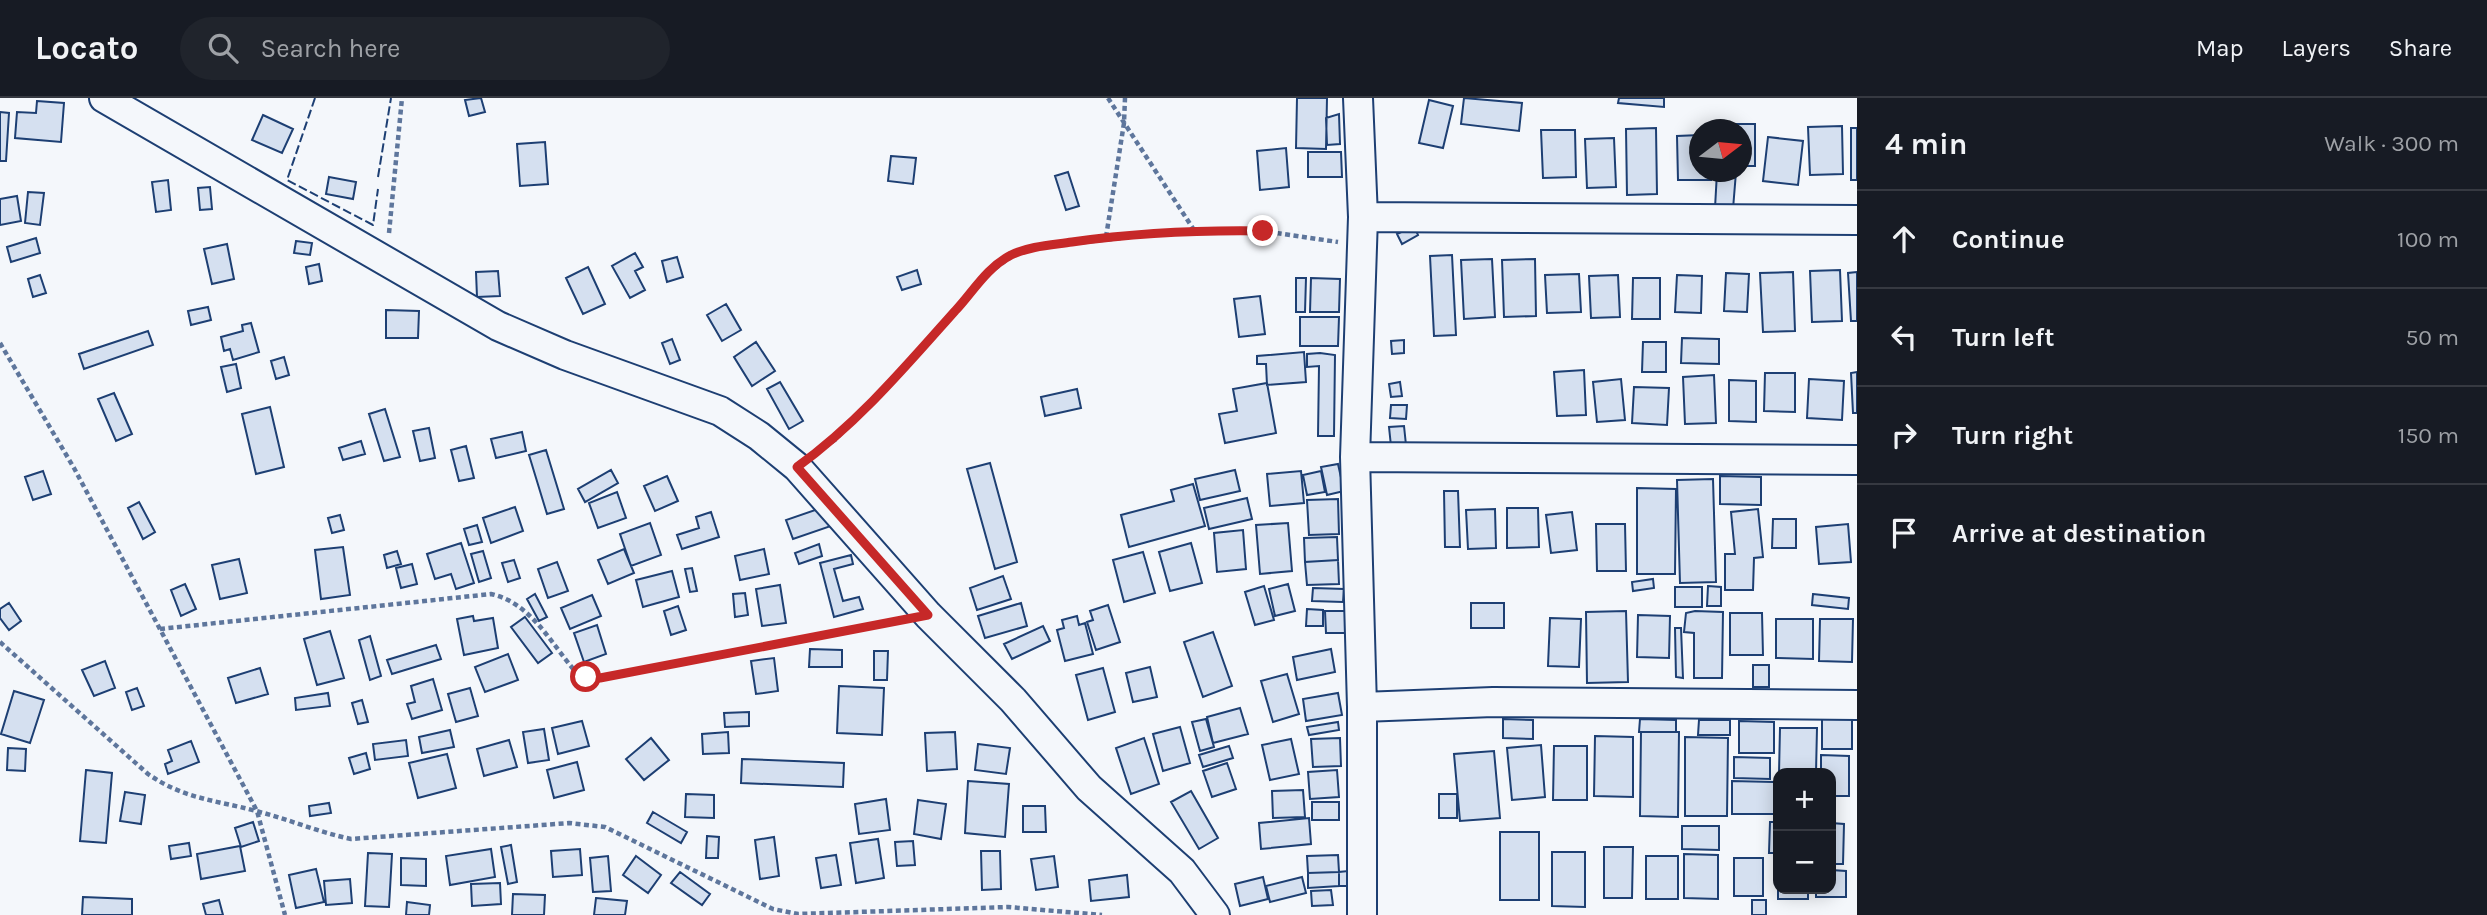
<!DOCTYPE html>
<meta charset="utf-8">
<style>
:root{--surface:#171b24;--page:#20242c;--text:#f1f3f6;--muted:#9ea1a6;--line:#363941}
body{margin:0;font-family:Karla,sans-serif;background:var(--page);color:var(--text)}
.controls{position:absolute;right:21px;bottom:21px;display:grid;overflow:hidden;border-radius:14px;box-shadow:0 4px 18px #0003}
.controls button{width:63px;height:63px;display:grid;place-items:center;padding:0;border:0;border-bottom:2px solid var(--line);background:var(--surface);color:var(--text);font:35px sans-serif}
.compass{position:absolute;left:1689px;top:21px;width:63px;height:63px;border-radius:50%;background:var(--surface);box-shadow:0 4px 18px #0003;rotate:74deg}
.stop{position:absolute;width:21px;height:21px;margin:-16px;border:5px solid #c62828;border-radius:50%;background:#fff}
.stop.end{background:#c62828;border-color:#fff;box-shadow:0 2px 7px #0008}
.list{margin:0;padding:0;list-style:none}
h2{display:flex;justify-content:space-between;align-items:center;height:91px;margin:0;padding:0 28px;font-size:30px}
h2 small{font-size:23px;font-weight:400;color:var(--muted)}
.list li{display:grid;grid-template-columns:46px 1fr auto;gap:21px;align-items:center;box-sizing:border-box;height:98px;padding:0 28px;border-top:2px solid var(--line)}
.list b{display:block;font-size:26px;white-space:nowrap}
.list em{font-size:23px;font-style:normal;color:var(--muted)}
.icon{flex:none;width:38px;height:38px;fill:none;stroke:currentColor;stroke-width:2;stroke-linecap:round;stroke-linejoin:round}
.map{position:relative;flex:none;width:1857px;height:817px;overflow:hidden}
header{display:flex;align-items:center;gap:42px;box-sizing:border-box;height:98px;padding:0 35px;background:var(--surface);border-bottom:2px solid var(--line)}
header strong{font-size:33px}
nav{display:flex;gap:38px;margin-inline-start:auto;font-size:24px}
.search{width:490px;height:63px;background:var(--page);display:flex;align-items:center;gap:18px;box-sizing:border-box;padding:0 24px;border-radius:38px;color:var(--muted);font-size:26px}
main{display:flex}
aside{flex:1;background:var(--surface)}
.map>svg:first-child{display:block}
</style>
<header>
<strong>Locato</strong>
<div class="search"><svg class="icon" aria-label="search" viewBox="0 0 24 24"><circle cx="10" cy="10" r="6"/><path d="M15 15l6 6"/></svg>Search here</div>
<nav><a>Map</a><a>Layers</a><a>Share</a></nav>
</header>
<main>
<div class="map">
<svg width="1857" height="817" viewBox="0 0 1857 817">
<rect width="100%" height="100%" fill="#f4f7fb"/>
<path fill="#d5e0f0" stroke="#1d3f73" stroke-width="2" d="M481,0L485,14L469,18L465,2Z
M1297,0H1327L1326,51L1296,50Z
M1464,0L1522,5L1519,33L1461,26Z
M1619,0H1664V9L1618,5Z
M1429,2L1453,8L1443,50L1419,45Z
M37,3L64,5L61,44L15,40L17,14L36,15Z
M0,14L9,15L6,63H0Z
M1339,16L1340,46L1327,47L1326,20Z
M263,17L293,31L282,55L252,42Z
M1721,26H1755V68H1742V32H1721Z
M1842,28L1843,76L1810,77L1808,29Z
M1656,30L1657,96L1627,97L1626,31Z
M1851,30H1857V82H1851Z
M1541,32H1575L1576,79L1543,80Z
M1700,37V74H1711V82H1678L1677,38Z
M1768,39L1803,43L1798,87L1763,83Z
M1614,40L1616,89L1587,90L1585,41Z
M545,44L548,86L520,88L517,46Z
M1286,50L1289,89L1260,92L1257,53Z
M1308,54H1341L1342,79H1308Z
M891,58L916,60L913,86L888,83Z
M1068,74L1079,108L1066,112L1055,78Z
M1717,74H1736L1733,111L1715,110Z
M329,79L356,84L353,101L326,96Z
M168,82L171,112L156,114L152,84Z
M210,89L212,111L200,112L198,90Z
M28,94L44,95L40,127L25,125Z
M17,98L21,123L0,127V101Z
M1414,128L1418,137L1402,146L1397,136Z
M36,140L40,155L11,164L7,149Z
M296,143L312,145L310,157L294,155Z
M227,146L234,181L212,186L204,151Z
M635,155L643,169L635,173L645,192L630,200L612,168Z
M1452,157L1456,237L1434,238L1430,158Z
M677,159L683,179L667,184L662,163Z
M1492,161L1495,219L1464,221L1461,162Z
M1535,161L1536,218L1504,219L1502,162Z
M319,166L322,183L309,186L306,169Z
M588,169L605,206L583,216L566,180Z
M917,172L921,186L902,192L897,179Z
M1840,172L1842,223L1812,224L1810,173Z
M498,173L500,198L477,199L476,174Z
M1793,174L1795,233L1763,234L1760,175Z
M1857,174V223H1851L1848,175Z
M1726,175L1749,176L1747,214L1724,213Z
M1579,176L1581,214L1547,215L1545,177Z
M40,177L46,195L33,199L28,181Z
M1618,177L1620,219L1591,220L1589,178Z
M1677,177L1702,178L1701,215L1675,214Z
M1296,180H1306L1305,214H1296Z
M1311,180L1340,181L1339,214H1310Z
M1633,180H1660V221H1632Z
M1260,198L1265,236L1239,239L1234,201Z
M726,206L741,232L722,243L707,217Z
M208,209L211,222L191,227L188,213Z
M386,212L419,213L418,240H386Z
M1300,219H1339L1338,248H1300Z
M251,225L259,254L233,262L230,251L224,253L221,239L243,233L242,227Z
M148,233L153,247L84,271L79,256Z
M1682,240L1719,241V266L1681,265Z
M672,241L680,262L670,266L662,245Z
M1404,242V255L1392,256L1391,243Z
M756,244L775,273L752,288L734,259Z
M1643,244H1666V274H1642Z
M1304,254L1306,284L1267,287L1266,266H1257V258Z
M1320,255L1335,257L1334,338H1318L1319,268L1307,269V256Z
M284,259L289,277L276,281L271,263Z
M236,266L241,290L227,294L221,269Z
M1584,272L1586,317L1557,318L1554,274Z
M1857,274V315H1853L1851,275Z
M1765,275H1795V314L1764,313Z
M1714,277L1716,325L1685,326L1683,279Z
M1621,281L1625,322L1597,324L1593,284Z
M1809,281L1844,283L1842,322L1807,320Z
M1729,282L1756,283V324L1729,323Z
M780,284L803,323L789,331L767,291Z
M1400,284L1402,298L1391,299L1389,286Z
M1267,285L1276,335L1225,345L1219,316L1237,313L1233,291Z
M1634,289L1669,290L1667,327L1632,325Z
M1077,291L1081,310L1045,318L1041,299Z
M114,295L132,336L116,343L98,301Z
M1391,307H1407L1406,321L1390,320Z
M270,309L284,369L256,376L242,316Z
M385,311L400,359L384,363L369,316Z
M1404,328L1406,347L1391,348L1389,329Z
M429,330L435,360L420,363L413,333Z
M522,334L526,353L496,360L491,341Z
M361,343L365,356L343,362L339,350Z
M466,348L474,380L459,383L451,352Z
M546,352L564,411L547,416L529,357Z
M990,365L1017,464L995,471L967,371Z
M1338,366L1344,393L1327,397L1321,369Z
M611,372L618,385L585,404L578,391Z
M1235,372L1240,393L1200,402L1195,381Z
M43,373L51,396L33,402L25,379Z
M1301,373L1304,405L1270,408L1267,376Z
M1321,373L1325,394L1307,397L1303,377Z
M667,378L678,403L655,413L644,388Z
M1720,378L1761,379V407L1720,406Z
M1713,381L1716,484L1680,485L1677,382Z
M1193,386L1205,428L1129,449L1121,417L1174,403L1171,392Z
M1637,390L1676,391L1675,476H1637Z
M1444,393H1458L1460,449H1445Z
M617,394L626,420L598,430L589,405Z
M1247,400L1252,421L1209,431L1204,410Z
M1338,401L1339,436L1309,437L1307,402Z
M139,404L155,434L143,441L128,410Z
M515,409L523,433L491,445L483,420Z
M824,409L831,428L793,441L786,422Z
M1507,410H1538L1539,449L1507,450Z
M1495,411L1496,450L1468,451L1466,412Z
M1758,411L1763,459L1754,460L1753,492H1725V456H1735L1731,414Z
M711,414L719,439L682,451L677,437L699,430L696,419Z
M1572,414L1577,452L1551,455L1546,417Z
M340,417L344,432L332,435L328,420Z
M1773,421H1796V450H1772Z
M650,425L661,457L631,468L620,436Z
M1288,425L1292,473L1260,476L1256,427Z
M1596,426H1625L1626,473H1597Z
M1848,426L1851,464L1819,466L1816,429Z
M477,427L482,444L469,447L464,431Z
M1243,432L1246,471L1217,474L1214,435Z
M1337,439L1338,462L1305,464L1304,440Z
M461,445L474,485L456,491L451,476L435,481L427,456Z
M1191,445L1202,485L1170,493L1159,454Z
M819,446L822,458L799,466L795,455Z
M343,449L350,497L321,501L315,452Z
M624,451L634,475L608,486L598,462Z
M764,451L769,476L740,482L735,458Z
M397,453L401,466L387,470L384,457Z
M483,453L491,480L479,484L471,456Z
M1143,454L1155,495L1124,504L1113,462Z
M851,457L853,466L834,471L843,503L859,499L863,511L834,519L820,465Z
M239,461L247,495L220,501L212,467Z
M514,462L520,480L508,484L502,465Z
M1338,462L1339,486L1307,487L1305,464Z
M557,464L568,493L548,500L538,471Z
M412,466L417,486L401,490L396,470Z
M692,470L697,493L690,494L685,471Z
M672,473L679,499L643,509L636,482Z
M1003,478L1011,501L977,512L970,490Z
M1653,481L1654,490L1633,493L1632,484Z
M185,486L196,511L181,518L171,492Z
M1288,486L1295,513L1275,518L1269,491Z
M780,487L786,525L762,528L756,491Z
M1264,488L1274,522L1255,527L1245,494Z
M1708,488L1721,489V508H1707Z
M1675,489H1702V509H1675Z
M1313,490L1344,491L1343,504L1312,503Z
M745,495L748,517L735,519L733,496Z
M535,496L547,519L539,523L527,501Z
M1813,496L1849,500L1848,511L1812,507Z
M592,497L601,518L570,531L561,510Z
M9,505L21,523L9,532L0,520V511Z
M1021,505L1027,528L985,540L978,518Z
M1471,505H1504V530H1471Z
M1108,507L1120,544L1096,552L1087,524L1093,522L1090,513Z
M678,508L686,532L671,537L664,513Z
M1307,511L1323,512V528H1306Z
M1325,513H1346V535H1326Z
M1626,513L1628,584L1587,585L1586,514Z
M1695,513L1723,514L1722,580H1694V535L1684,534L1686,515Z
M1730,515H1762L1763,557H1730Z
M1638,517L1670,518L1669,560L1637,559Z
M473,518L474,523L493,520L498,550L464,557L457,521Z
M1077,518L1079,527L1085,525L1093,556L1065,563L1057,532L1064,530L1062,522Z
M525,519L552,555L538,565L511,529Z
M1550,520L1581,521L1579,569L1548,568Z
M1776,521H1813V561L1776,560Z
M1820,521H1853L1852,564L1819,563Z
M597,527L606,556L584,564L574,535Z
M1043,528L1050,543L1012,561L1004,546Z
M1675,530H1681L1683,580L1676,579Z
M330,533L344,580L317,587L304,541Z
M1213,534L1232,588L1203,599L1184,544Z
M370,538L381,578L370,582L359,542Z
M436,547L441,561L392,576L387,562Z
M810,551L842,552V569H809Z
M1331,551L1335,574L1297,582L1293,559Z
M874,553H888L887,582H874Z
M508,556L518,582L485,594L475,569Z
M774,560L778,593L756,596L751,563Z
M105,563L115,590L94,598L82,572Z
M1753,567H1769V589H1753Z
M1150,569L1157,599L1133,604L1126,575Z
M260,570L268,596L236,605L228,580Z
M1103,570L1115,614L1088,622L1076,577Z
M1287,576L1299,616L1273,624L1261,583Z
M433,581L442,612L412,621L407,606L415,604L411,588Z
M839,588L884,590L882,637L837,635Z
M137,590L144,608L132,612L126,594Z
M470,590L478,618L456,624L448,596Z
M14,593L44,602L30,645L1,636Z
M328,595L330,608L296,612L295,600Z
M1338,595L1342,617L1306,623L1303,601Z
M362,602L368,624L358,626L352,605Z
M1240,610L1248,636L1213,645L1207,619Z
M749,614V628L725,629L724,615Z
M1206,621L1214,649L1200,653L1192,624Z
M1503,621L1533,622V641L1503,640Z
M1640,621L1676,622V634H1639Z
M1822,621H1852V651H1822Z
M1699,622H1730V637H1698Z
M582,623L589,648L558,656L552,630Z
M1739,623L1774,624V655H1739Z
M1338,624L1339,632L1309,637L1307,629Z
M1180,629L1190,665L1163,673L1153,636Z
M1780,630H1817L1816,675H1779Z
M544,631L549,662L528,665L523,634Z
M450,632L454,649L422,655L419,639Z
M728,634L729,655L703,656L702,636Z
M955,634L957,671L927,673L925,635Z
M1641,634H1679L1678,719L1640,718Z
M1595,638L1633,639V699L1594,698Z
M1685,639L1728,640L1727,718H1685Z
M651,640L669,662L644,682L626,661Z
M1144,640L1159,686L1131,696L1116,650Z
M1340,640L1341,668L1313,669L1311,641Z
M1291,641L1299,676L1270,682L1262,647Z
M406,642L408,658L375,662L373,646Z
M509,642L517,669L484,678L477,651Z
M191,643L199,664L168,676L165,666L172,663L168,652Z
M978,646L1010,650L1006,676L975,672Z
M1541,647L1545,699L1512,702L1507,650Z
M1229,648L1233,660L1203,669L1199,657Z
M1554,648H1587V702H1553Z
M8,650L26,651L25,673L7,672Z
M1494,653L1500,720L1460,723L1454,656Z
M366,655L370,671L354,676L349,660Z
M447,656L456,690L418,700L409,665Z
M1821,657L1849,658V698H1831V675H1821Z
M1734,659L1770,660V681L1734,680Z
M742,661L844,665L843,689L741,685Z
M577,664L584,692L554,700L547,672Z
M1227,665L1236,691L1212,699L1203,673Z
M86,672L112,675L106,745L80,743Z
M1337,672L1339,699L1310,701L1308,674Z
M968,683L1009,686L1005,739L965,735Z
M1732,683L1774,684V716H1732Z
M1303,692L1305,719L1273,720L1272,693Z
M1191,693L1218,740L1199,751L1171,704Z
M125,694L145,697L141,726L120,723Z
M686,696L714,697V720L685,719Z
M1439,696H1457V720H1439Z
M886,701L890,732L859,736L855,706Z
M918,702L946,706L941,741L914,736Z
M1312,704H1339V722H1312Z
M329,705L331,715L310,718L309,708Z
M1023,708H1045L1046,734H1023Z
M653,714L687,734L681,745L647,725Z
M1309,720L1311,746L1261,751L1259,725Z
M253,724L259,743L241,749L235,730Z
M1770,724H1778V755H1769Z
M1831,725L1844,726L1843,766H1831Z
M1682,728H1719V752L1682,751Z
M1500,734H1539V802H1500Z
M707,738L719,739L718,760H706Z
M774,739L779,778L760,781L755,742Z
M878,741L884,780L856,785L850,745Z
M913,743L915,767L897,768L895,744Z
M189,745L191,758L171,761L169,748Z
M511,747L517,784L508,786L501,749Z
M240,748L245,773L201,781L197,756Z
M1604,749H1633L1632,800H1604Z
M491,751L495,779L450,787L446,758Z
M580,751L582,777L553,779L551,753Z
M981,753H1000L1001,791L982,792Z
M1552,754H1585V809L1552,808Z
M368,755L392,756L389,809L365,808Z
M1684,756L1718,757V801L1684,800Z
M836,757L841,787L821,790L816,760Z
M1338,757L1339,774L1308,775L1307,758Z
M608,758L611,793L593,794L590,760Z
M636,758L661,777L648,795L623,777Z
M1054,758L1058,789L1036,792L1031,761Z
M1646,758H1678V801H1646Z
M401,760L426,761V788L401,787Z
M1734,760H1763V798H1734Z
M1778,761V791H1808V801H1778Z
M316,771L324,804L296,810L289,777Z
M1831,772L1846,773V799H1816V791H1831Z
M1348,773V788H1339V774Z
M680,774L710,796L702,807L671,785Z
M1339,774V788L1308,790V775Z
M1127,777L1129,799L1091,803L1089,782Z
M1263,779L1268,801L1240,808L1235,786Z
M1302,779L1306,795L1270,804L1266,788Z
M350,781L352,805L326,807L324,783Z
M500,785L501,806L472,808L471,786Z
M1331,792L1333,807L1312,808L1311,793Z
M513,796L545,797L544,817H512Z
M83,799L132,801V817H82Z
M596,800L627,803L625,817H594Z
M219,802L223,817H206L203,806Z
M1752,802H1766V817H1752Z
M407,804L430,807L429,817H406Z"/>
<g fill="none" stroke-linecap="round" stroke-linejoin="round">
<g stroke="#1d3f73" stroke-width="32">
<path id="minor" d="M104,0L498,228L565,257L720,313L759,338L797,369L928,517L1013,602L1089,690L1182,773L1215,817
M1358,0L1363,119L1355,359L1362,609V817
M1363,119L1857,122
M1355,359L1857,362
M1362,609L1493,604L1857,607"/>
</g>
<path stroke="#5e769c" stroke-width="4.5" stroke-dasharray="5 3.5" stroke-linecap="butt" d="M1108,0L1194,132
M389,135L402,0
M1106,139L1124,25L1125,0
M0,245L74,370L257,713L285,817
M818,354L836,341C871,303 907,265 942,227C970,197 990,166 1029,150L1194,132L1263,133L1338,144
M160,531L491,496C531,505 550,544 575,573L586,579L600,580L901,522
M0,544L148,676C184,701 215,702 256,713C288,721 318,734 351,741L569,725L605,729L773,811L798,816L1008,809L1102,817"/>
<use href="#minor" stroke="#f4f7fb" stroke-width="28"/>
<path stroke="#1d3f73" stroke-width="2" stroke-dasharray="9 3.5" stroke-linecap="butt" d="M315,0L287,82L373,127L378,91
M378,79L391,0"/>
</g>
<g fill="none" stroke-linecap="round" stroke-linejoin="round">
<path stroke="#c62828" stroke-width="9" d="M586,579L600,580L928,517L797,369C857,326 906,268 955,213C973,194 986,170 1011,157C1030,148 1052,147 1072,144C1136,135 1199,132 1263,133"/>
</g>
</svg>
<div class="controls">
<button>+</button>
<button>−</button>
</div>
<svg class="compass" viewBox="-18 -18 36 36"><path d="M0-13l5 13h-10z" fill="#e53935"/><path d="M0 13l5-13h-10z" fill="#9ea1a6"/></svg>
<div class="stop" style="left:586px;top:579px"></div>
<div class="stop end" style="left:1263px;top:133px"></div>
</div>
<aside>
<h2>4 min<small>Walk · 300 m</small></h2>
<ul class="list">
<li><svg class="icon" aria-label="ahead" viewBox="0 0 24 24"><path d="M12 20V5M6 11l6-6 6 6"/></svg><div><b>Continue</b></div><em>100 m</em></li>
<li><svg class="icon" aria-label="left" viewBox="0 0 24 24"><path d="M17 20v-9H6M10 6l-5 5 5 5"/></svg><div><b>Turn left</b></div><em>50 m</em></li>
<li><svg class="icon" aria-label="right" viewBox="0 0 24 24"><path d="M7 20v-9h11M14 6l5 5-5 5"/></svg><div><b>Turn right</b></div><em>150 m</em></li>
<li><svg class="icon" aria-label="arrive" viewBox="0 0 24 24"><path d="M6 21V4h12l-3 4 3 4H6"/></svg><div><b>Arrive at destination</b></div></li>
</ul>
</aside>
</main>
